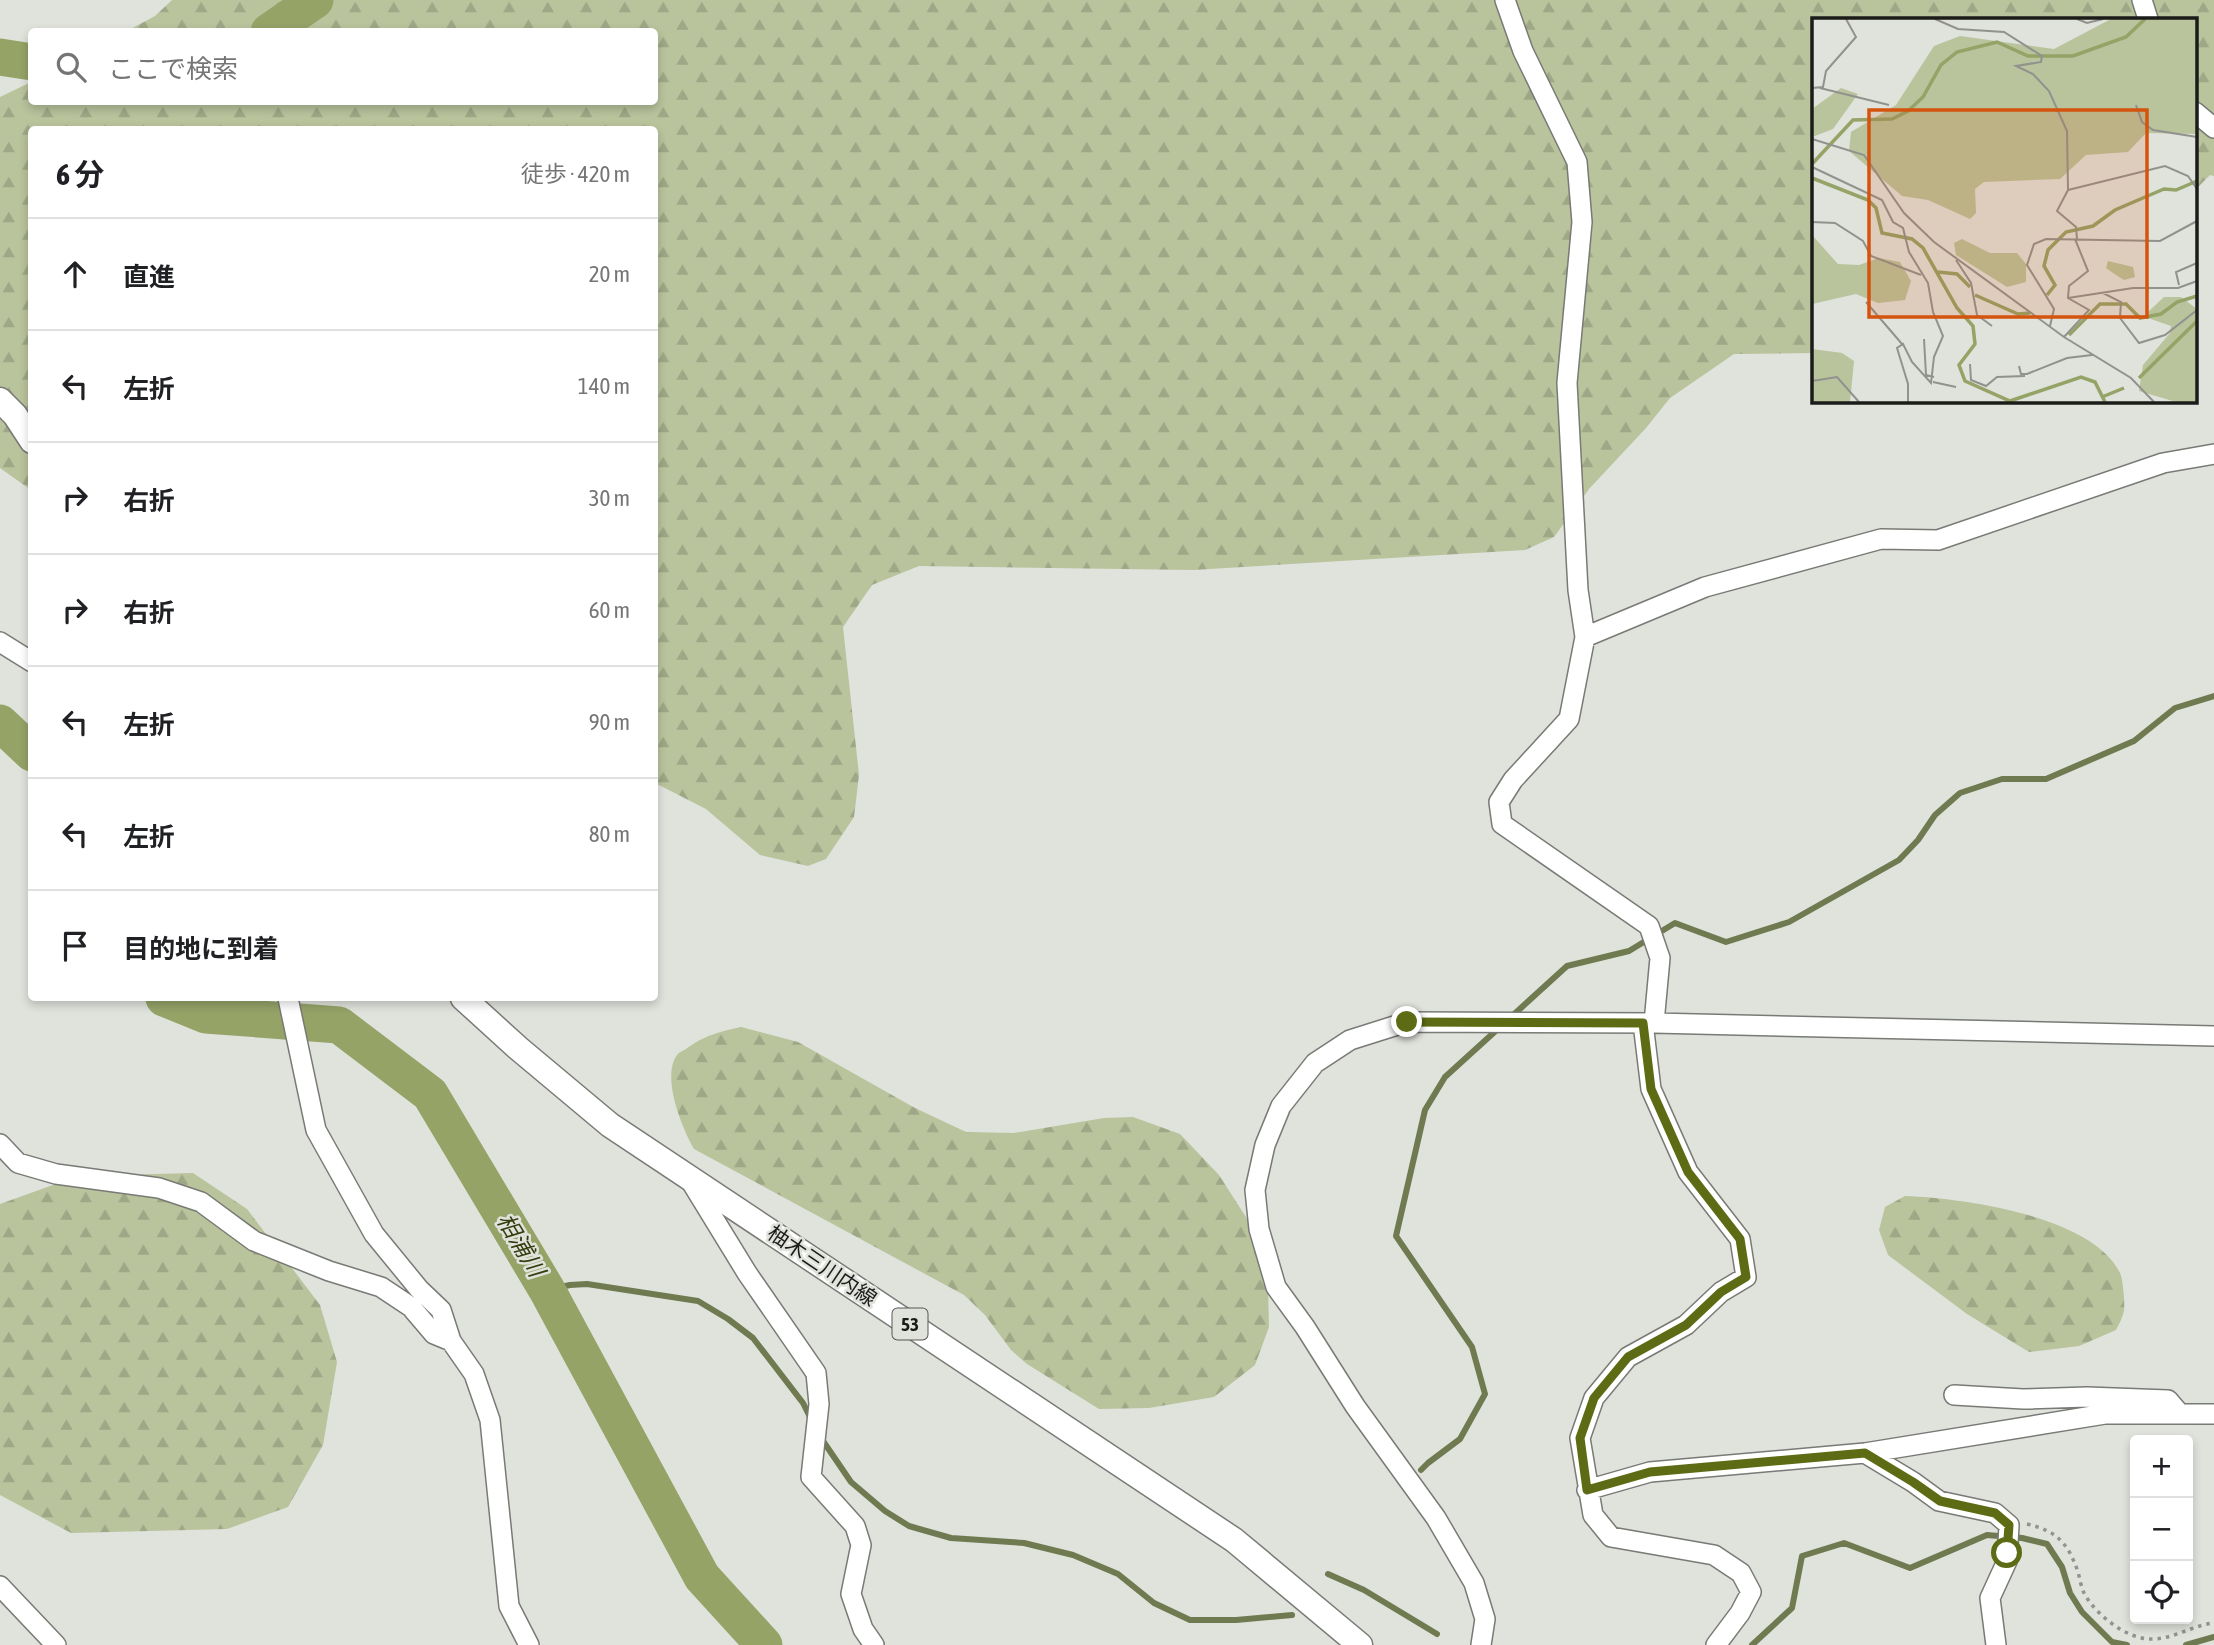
<!DOCTYPE html>
<html lang="ja">
<meta charset="utf-8">
<style>
:root{--surface:#fff;--page:#f2f2f2;--text:#202124;--muted:#757577;--line:#e0e0e0}
body{margin:0;font-family:"Asap Condensed","Noto Sans JP",sans-serif;background:var(--page);color:var(--text)}
.controls{position:absolute;right:21px;bottom:21px;display:grid;overflow:hidden;border-radius:7px;box-shadow:0 4px 10px #0003}
.controls button{width:63px;height:63px;display:grid;place-items:center;padding:0;border:0;border-bottom:2px solid var(--line);background:var(--surface);color:var(--text);font:35px sans-serif}
.stop{position:absolute;width:21px;height:21px;margin:-16px;border:5px solid #5d6b15;border-radius:50%;background:#fff}
.stop.end{background:#5d6b15;border-color:#fff;box-shadow:0 2px 7px #0008}
.list{margin:0;padding:0;list-style:none}
h2{display:flex;justify-content:space-between;align-items:center;height:91px;margin:0;padding:0 28px;font-size:30px}
h2 small{font-size:23px;font-weight:400;color:var(--muted)}
.list li{display:grid;grid-template-columns:46px 1fr auto;gap:21px;align-items:center;box-sizing:border-box;height:112px;padding:0 28px;border-top:2px solid var(--line)}
.list b{display:block;font-size:26px;white-space:nowrap}
.list em{font-size:23px;font-style:normal;color:var(--muted)}
.icon{flex:none;width:38px;height:38px;fill:none;stroke:currentColor;stroke-width:2;stroke-linecap:round;stroke-linejoin:round}
.map{position:relative;flex:none;width:2214px;height:1645px;overflow:hidden}
.search{position:absolute;background:var(--surface);box-shadow:0 4px 10px #0003;left:28px;top:28px;width:630px;height:77px;display:flex;align-items:center;gap:18px;box-sizing:border-box;padding:0 24px;border-radius:7px;color:var(--muted);font-size:26px}
.panel{position:absolute;background:var(--surface);box-shadow:0 4px 10px #0003;left:28px;top:126px;width:630px;height:875px;border-radius:7px}
.map>svg:first-child{display:block}
</style>
<div class="map">
<svg width="2214" height="1645" viewBox="0 0 2214 1645">
<defs>
<pattern id="forest-firs" width="22" height="20" patternUnits="userSpaceOnUse" patternTransform="scale(1.75)"><rect width="22" height="20" fill="#b9c39c"/><path d="M5 1l3.5 6h-7zM16 11l3.5 6h-7z" fill="#9ea786"/></pattern>
</defs>
<rect width="100%" height="100%" fill="#e0e2dc"/>
<path fill="url(#forest-firs)" d="M172,0H2214V176L2210,175L2195,190V19H1813V353L1734,354L1670,398L1646,428L1589,489L1554,537L1525,550L1193,570L919,566L872,585L843,627L859,775L854,817L826,859L808,866L760,855L706,809L655,783L654,130H32L31,490L0,468V97L31,82L32,102H654V32L127,31L155,16Z
M741,1027L798,1042L915,1108L966,1132L1014,1133L1104,1118L1133,1117L1180,1134L1219,1175L1251,1225L1268,1287L1269,1327L1255,1365L1214,1397L1149,1408L1099,1409L1027,1364L1011,1350L985,1315L964,1295L694,1149C682,1128 661,1077 677,1055C679,1052 683,1051 686,1049C705,1035 719,1032 741,1027Z
M193,1173L247,1209L320,1305L337,1362L323,1445L288,1507L227,1529L71,1533L0,1495V1204L78,1176Z
M1905,1196C1962,1198 2093,1216 2120,1273C2123,1279 2125,1304 2124,1310C2123,1317 2119,1324 2116,1330L2079,1346L2029,1352L1967,1314L1888,1255L1879,1230L1885,1207Z"/>
<g fill="none" stroke-linecap="round" stroke-linejoin="round">
<path stroke="#707a50" stroke-width="6" d="M1511,1017L1567,966L1629,951L1675,923L1726,942L1789,922L1899,860L1918,840L1935,815L1960,793L2002,779H2046L2134,741L2175,708L2214,696
M547,1290L570,1285L587,1284L698,1301L728,1319L753,1338L803,1403L811,1419
M821,1438L851,1482L885,1511L909,1526L951,1538L1024,1543L1073,1555L1118,1574L1154,1603L1190,1620H1236L1292,1615
M1421,1470L1428,1463L1460,1439L1485,1394L1472,1347L1396,1236L1425,1110L1445,1077L1500,1027
M1328,1574L1364,1590L1437,1634
M1752,1645L1792,1608L1802,1556L1844,1543L1910,1568L1987,1535L2022,1538L2047,1544L2062,1567L2070,1593L2082,1612L2112,1642L2127,1645
M2186,1645L2214,1637"/>
<path stroke="#95a367" stroke-width="37" d="M269,32L315,0
M0,57L32,62
M0,723L32,753
M164,998L206,1015L339,1025L430,1094L547,1290L702,1577L764,1645"/>
<g stroke="#787a75" stroke-width="22">
<path id="minor" d="M1505,0L1523,51L1577,162L1582,222L1567,383L1578,590L1585,637L1569,719L1513,780L1499,802L1502,824L1649,926L1660,958L1654,1023
M2142,0L2148,19
M2195,112L2214,128
M1585,637L1705,587L1881,539L1938,540L2163,463L2214,454
M0,642L32,662
M288,998L316,1130L374,1234L419,1289L441,1310L451,1341L474,1374L490,1420L509,1606L529,1645
M1643,1023L1651,1089L1688,1172L1740,1239L1746,1277L1721,1292L1686,1325L1628,1357L1594,1398L1580,1438L1593,1515L1611,1537L1714,1555L1741,1573L1751,1592L1740,1613L1716,1645
M0,1144L18,1163L56,1174L159,1188L201,1202L254,1241L329,1271L381,1287L411,1307L434,1334L451,1341
M690,1180L747,1273L816,1373L819,1404L811,1477L855,1526L861,1545L851,1594L863,1629L874,1645
M1954,1395L2023,1399L2087,1397L2168,1400L2180,1414
M1865,1453L1913,1482L1939,1501L1995,1513L2009,1525L2007,1561L1990,1598L1996,1645
M1587,1490L1650,1472L1865,1453L2105,1414H2214
M0,1586L56,1645
M1481,1645L1485,1619L1474,1583L1436,1518L1355,1406L1305,1327L1276,1287L1259,1229L1255,1190L1265,1145L1281,1106L1315,1063L1350,1040L1407,1022L1654,1023L2214,1036"/>
</g>
<g stroke="#787a75" stroke-width="27">
<path id="major" d="M0,400L15,415L32,441
M463,998L518,1048L610,1125L1234,1540L1360,1645"/>
</g>
<path stroke="#92938e" stroke-width="3.5" stroke-dasharray="3.5 5" stroke-linecap="butt" d="M2027,1524C2057,1531 2068,1543 2078,1572C2080,1579 2081,1587 2084,1593C2095,1614 2127,1640 2152,1639C2174,1639 2193,1625 2214,1623"/>
<use href="#minor" stroke="#fff" stroke-width="19"/>
<use href="#major" stroke="#fff" stroke-width="24"/>
</g>
<g fill="none" stroke-linecap="round" stroke-linejoin="round">
<path stroke="#5d6b15" stroke-width="9" d="M1407,1022L1643,1023L1651,1089L1688,1172L1740,1239L1746,1277L1721,1292L1686,1325L1628,1357L1594,1398L1580,1438L1587,1490L1650,1472L1865,1453L1913,1482L1940,1501L1995,1513L2009,1525L2007,1553"/>
</g>
<g text-anchor="middle" stroke-width="5" stroke-linejoin="round" paint-order="stroke">
<rect fill="#e0e2dc" stroke="#565754" stroke-width="2" x="892.5" y="1308.5" width="35" height="31" rx="5"/>
<g font-size="19" font-weight="bold" fill="#1b1b19">
<text x="910" y="1331">53</text>
</g>
<g font-size="21" fill="#1b1b19" stroke="#e0e2dc">
<text transform="translate(822 1266) rotate(34)" y="7">柚木三川内線</text>
</g>
<g font-size="23" font-style="italic" fill="#363e10" stroke="#e0e2dc">
<text transform="translate(521 1245) rotate(59)" y="8">相浦川</text>
</g>
</g>
<g transform="translate(1812 18)">
<rect width="385" height="385" fill="#e0e2dc"/>
<path d="M299,1H385V116L334,115L316,134L274,137L248,161L172,164L163,171L164,195L158,201L116,182L90,178L37,133L39,114L84,87L122,28L148,18L242,31ZM29,70L46,76L21,111L0,119V91ZM0,217L26,246L47,247L67,240L88,244L99,263L93,282L66,285L44,276L0,286ZM150,221L178,235H205L214,246V264L195,269L144,237L142,225ZM296,243L321,249L323,259L312,262L304,257L294,250ZM352,279H369L385,291V384H364L327,373L331,347L358,315L359,308L336,300L337,293ZM0,331L30,335L42,343L38,384H0Z" fill="#b9c39c"/>
<path fill="none" stroke="#95a367" stroke-width="3.5" d="M0,146L41,102L80,101L96,93L111,79L129,47L145,34L185,24L216,38H261L314,19L333,1M0,160L56,182L64,190L70,215L100,221L111,230L145,290L161,308L163,326L147,347L153,363L198,383L269,359L283,364L293,384M126,254L145,256L158,269M163,277L206,296L218,295M235,277L243,267L232,248L236,232L254,214L281,208L303,192L352,171L364,172L385,163M257,317L288,286H314L328,300L349,296L365,284L385,278M327,360L385,303M290,379L312,370"/>
<path fill="none" stroke="#91928e" stroke-width="2" d="M123,1L146,11L192,14L230,38L229,44L204,48L221,56L237,73L255,113L256,172L245,193L264,209L265,221M265,1L275,5L291,1M0,70L11,69L14,53L44,19L34,1M8,70L77,87M324,87L330,104L341,112L385,119M0,121L52,137L92,195L122,224L252,319L319,360L342,384M0,149L70,182L81,204L91,210L97,234L116,265L121,294L131,318L122,339L119,365L100,344L91,326L85,330L96,366V384M256,172L353,148L376,158L385,171M0,204L23,205L51,223L59,238L109,257M144,242L159,265L165,297L180,308M367,267L364,254L385,245M291,275L309,284L308,300L327,325L353,317L385,292M256,280L321,270H366L385,263M54,284L90,326M238,308L242,291L215,247L222,226L234,221L348,223L385,203M252,319L277,292L256,280L257,268L276,253L263,221M112,321L114,357L122,359M158,346L159,362L174,368L185,359L213,358M207,348L209,356H215L255,340L280,337M0,363L25,359L47,384M121,364L144,369"/>
<path fill="#d4530d" fill-opacity="0.15" stroke="#d4530d" stroke-width="3.5" d="M57,92H335V299H57Z"/>
<rect width="385" height="385" fill="none" stroke="#1b1b19" stroke-width="3.5"/>
</g>
</svg>
<div class="controls">
<button>+</button>
<button>−</button>
<button><svg class="icon" aria-label="locate" viewBox="0 0 24 24"><circle cx="12" cy="12" r="6"/><path d="M12 2v4M12 18v4M2 12h4M18 12h4"/></svg></button>
</div>
<div class="stop" style="left:2007px;top:1553px"></div>
<div class="stop end" style="left:1407px;top:1022px"></div>
<div class="search"><svg class="icon" aria-label="search" viewBox="0 0 24 24"><circle cx="10" cy="10" r="6"/><path d="M15 15l6 6"/></svg>ここで検索</div>
<section class="panel">
<h2>6 分<small>徒歩 · 420 m</small></h2>
<ul class="list">
<li><svg class="icon" aria-label="ahead" viewBox="0 0 24 24"><path d="M12 20V5M6 11l6-6 6 6"/></svg><div><b>直進</b></div><em>20 m</em></li>
<li><svg class="icon" aria-label="left" viewBox="0 0 24 24"><path d="M17 20v-9H6M10 6l-5 5 5 5"/></svg><div><b>左折</b></div><em>140 m</em></li>
<li><svg class="icon" aria-label="right" viewBox="0 0 24 24"><path d="M7 20v-9h11M14 6l5 5-5 5"/></svg><div><b>右折</b></div><em>30 m</em></li>
<li><svg class="icon" aria-label="right" viewBox="0 0 24 24"><path d="M7 20v-9h11M14 6l5 5-5 5"/></svg><div><b>右折</b></div><em>60 m</em></li>
<li><svg class="icon" aria-label="left" viewBox="0 0 24 24"><path d="M17 20v-9H6M10 6l-5 5 5 5"/></svg><div><b>左折</b></div><em>90 m</em></li>
<li><svg class="icon" aria-label="left" viewBox="0 0 24 24"><path d="M17 20v-9H6M10 6l-5 5 5 5"/></svg><div><b>左折</b></div><em>80 m</em></li>
<li><svg class="icon" aria-label="arrive" viewBox="0 0 24 24"><path d="M6 21V4h12l-3 4 3 4H6"/></svg><div><b>目的地に到着</b></div></li>
</ul>
</section>
</div>
